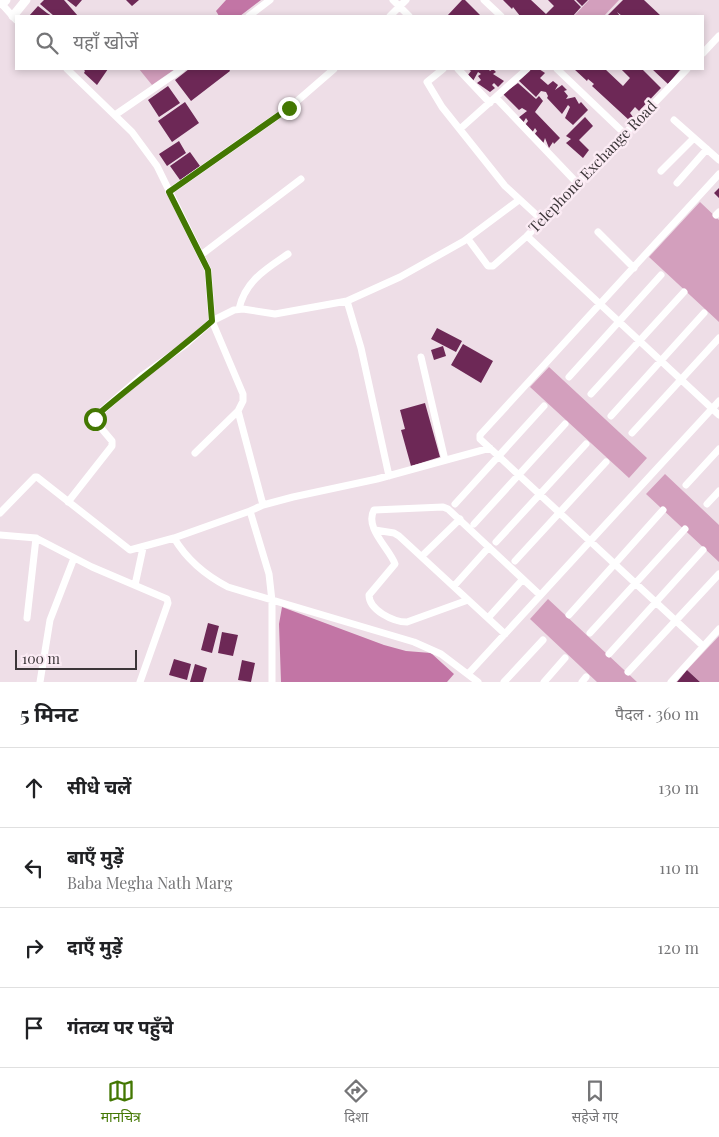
<!DOCTYPE html>
<html lang="hi">
<meta charset="utf-8">
<style>
:root{--surface:#fff;--page:#f2f2f2;--text:#202124;--muted:#757577;--line:#e0e0e0;--accent:#437702}
body{margin:0;font-family:"Playfair Display","Noto Sans Devanagari",serif;background:var(--page);color:var(--text)}
.scale{position:absolute;left:15px;bottom:12px;width:122px;box-sizing:border-box;padding-left:5px;border:2px solid #3c3639;border-top:0;font-size:14px;line-height:18px;white-space:nowrap;color:#3c3639;-webkit-text-stroke:4px #fbebf4;paint-order:stroke}
.stop{position:absolute;width:15px;height:15px;margin:-11px;border:4px solid #437702;border-radius:50%;background:#fff}
.stop.end{background:#437702;border-color:#fff;box-shadow:0 1px 5px #0008}
.list{margin:0;padding:0;list-style:none}
h2{display:flex;justify-content:space-between;align-items:center;height:65px;margin:0;padding:0 20px;font-size:21px}
h2 small{font-size:16px;font-weight:400;color:var(--muted)}
.list li{display:grid;grid-template-columns:32px 1fr auto;gap:15px;align-items:center;box-sizing:border-box;height:80px;padding:0 20px;border-top:1px solid var(--line)}
.list b{display:block;font-size:19px;white-space:nowrap}
.list p{margin:0;font-size:16px;white-space:nowrap;color:var(--muted)}
.list em{font-size:16px;font-style:normal;color:var(--muted)}
.icon{flex:none;width:28px;height:28px;fill:none;stroke:currentColor;stroke-width:2;stroke-linecap:round;stroke-linejoin:round}
.map{position:relative;flex:none;width:719px;height:682px;overflow:hidden}
.search{position:absolute;background:var(--surface);box-shadow:0 2px 8px #0003;left:15px;right:15px;top:15px;height:55px;display:flex;align-items:center;gap:12px;box-sizing:border-box;padding:0 18px;border-radius:0px;color:var(--muted);font-size:19px}
.sheet{height:385px;background:var(--surface)}
nav{display:flex;justify-content:space-around;align-items:center;box-sizing:border-box;height:70px;border-top:1px solid var(--line);background:var(--surface);font-size:14px;color:var(--muted)}
nav a{display:grid;justify-items:center;gap:2px}
nav .on{color:var(--accent)}
.map>svg:first-child{display:block}
</style>
<div class="map">
<svg width="719" height="682" viewBox="0 0 719 682">
<rect width="100%" height="100%" fill="#eedee7"/>
<path fill="#d39fbd" d="M589,0H619L604,16H574Z
M139,69H175L152,85Z
M700,202L719,220V322L649,257Z
M549,367L647,458L629,478L530,387Z
M665,474L719,525V562L646,494Z
M548,599L637,682H597L530,619Z
M719,636V682H700L687,670Z"/>
<path fill="#c275a5" d="M226,0H261L240,16H219L216,11Z
M282,607L384,645L406,651L431,653L454,674L447,682H281L279,624Z"/>
<path fill="#6d2856" d="M44,0H64L78,16H54L40,4Z
M67,0H82L76,7Z
M126,0H139L132,6Z
M462,0H465L481,16H447Z
M503,0H531L546,14L554,6L548,0H574L581,7L573,16H520L513,7L512,9Z
M576,0H588L582,6Z
M623,0H644L661,16H622L617,12L620,16H607Z
M38,6L47,13L52,16H29Z
M83,69H108L97,85L84,73L85,71Z
M189,69H229L230,71L191,101L175,80Z
M468,69H488L490,71L493,69L496,72L493,74L504,81L498,87L494,83L492,85L495,88L490,92L477,83L481,80L478,76L481,74L478,72L473,81L468,75L471,71Z
M530,69H539L545,73L540,78L548,85L553,81L558,85L555,90L562,85L567,90L564,91L568,96L566,99L575,97L579,104L581,102L588,110L573,125L565,118L570,107L568,105L562,114L547,98L548,96L546,92L541,91L536,97L518,80Z
M574,69H605L623,86L630,78L621,69H642L661,88L639,111L635,107L630,113L633,117L630,121L592,86L594,84L588,79L587,81Z
M652,69H679L680,70L668,84Z
M518,83L536,99L539,96L543,101L535,112L560,138L554,144L553,142L549,148L545,138L543,144L534,135L537,131L535,128L532,133L525,125L528,121L526,118L523,123L518,118L527,111L522,108L519,110L503,94Z
M168,86L180,103L159,117L148,100Z
M185,102L199,123L172,142L158,121Z
M585,117L593,126L579,140L589,150L583,158L566,143L571,139L566,136Z
M179,141L186,153L167,166L159,154Z
M190,152L200,166L180,180L170,166Z
M719,188V198L714,193Z
M437,328L462,341L456,352L431,339Z
M463,344L493,361L481,383L451,365Z
M443,346L446,356L434,360L431,350Z
M425,403L440,457L411,466L401,430L405,429L400,410Z
M208,623L219,626L212,653L201,650Z
M222,632L238,635L233,656L218,653Z
M174,659L191,664L187,680L169,675Z
M242,660L255,663L251,682L238,680Z
M195,664L207,668L203,682H190Z
M687,670L700,682H677Z"/>
<g fill="none" stroke-linecap="round" stroke-linejoin="round">
<path stroke="#fff" stroke-width="7" d="M393,0L409,16
M484,0L501,16
M0,2L16,20
M249,16L270,0
M390,16L406,0
M703,53L719,36
M67,69L132,132L157,166L208,270L212,321L243,394V401L238,411L263,505L250,511L269,574L272,601V682
M443,69L427,82L442,107L505,186L542,220
M458,69L490,103
M557,69L625,134
M496,98L577,183
M115,115L182,69
M674,120L719,160
M460,129L527,69
M661,171L694,138
M677,183L707,149
M169,192L289,108L334,69
M716,215L719,212
M598,232L634,268
M527,236L719,415
M468,239L488,266H493L527,236L687,69
M201,255L301,179
M239,309C245,281 266,269 288,254
M421,357L445,460
M569,377L661,275
M591,394L684,292
M611,416L704,313
M632,433L719,338
M195,453L238,411
M389,476L361,348L347,301L400,277L464,241L519,200
M686,485L719,449
M68,502L112,446V441L96,422V416L143,375L185,345L212,321L234,310L243,309L275,314L347,301
M455,504L544,406
M707,504L719,491
M263,505L293,497L377,479L490,448
M0,513L35,477H37L130,550L174,538L250,511
M474,524L565,424
M375,530L394,533L399,536L505,634
M0,535L36,538L92,567L167,599L168,603L140,682
M174,538C187,560 205,575 228,587L414,642L441,654L478,682
M496,542L586,444
M422,556L460,519
M515,561L606,462
M135,585L143,548
M454,586L489,547
M468,600L407,622C393,622 369,610 369,595L395,564C390,549 364,528 374,510L443,507L448,509L540,595
M569,615L663,510
M27,618L36,538
M488,618L523,579
M590,633L685,529
M703,646L480,439V435L719,174
M609,654L703,550
M628,672L719,574
M468,674L719,401
M40,682L50,620L74,558
M504,682L543,640
M544,682L565,658
M582,682L586,677
M671,682L719,629"/>
<path stroke="#fff" stroke-width="9" d="M2,4L6,0
M13,16L26,0"/>
</g>
<g fill="none" stroke-linecap="round" stroke-linejoin="round">
<path stroke="#437702" stroke-width="6" d="M95,419L96,416C134,383 174,354 212,321L208,270L169,192L289,108"/>
</g>
<g text-anchor="middle" stroke-width="5" stroke-linejoin="round" paint-order="stroke">
<g font-size="15" fill="#3c3639" stroke="#fbebf4">
<text transform="translate(593 167) rotate(-46)" y="5">Telephone Exchange Road</text>
</g>
</g>
</svg>
<div class="scale">100 m</div>
<div class="stop" style="left:95px;top:419px"></div>
<div class="stop end" style="left:289px;top:108px"></div>
<div class="search"><svg class="icon" aria-label="search" viewBox="0 0 24 24"><circle cx="10" cy="10" r="6"/><path d="M15 15l6 6"/></svg>यहाँ खोजें</div>
</div>
<section class="sheet">
<h2>5 मिनट<small>पैदल · 360 m</small></h2>
<ul class="list">
<li><svg class="icon" aria-label="ahead" viewBox="0 0 24 24"><path d="M12 20V5M6 11l6-6 6 6"/></svg><div><b>सीधे चलें</b></div><em>130 m</em></li>
<li><svg class="icon" aria-label="left" viewBox="0 0 24 24"><path d="M17 20v-9H6M10 6l-5 5 5 5"/></svg><div><b>बाएँ मुड़ें</b><p>Baba Megha Nath Marg</p></div><em>110 m</em></li>
<li><svg class="icon" aria-label="right" viewBox="0 0 24 24"><path d="M7 20v-9h11M14 6l5 5-5 5"/></svg><div><b>दाएँ मुड़ें</b></div><em>120 m</em></li>
<li><svg class="icon" aria-label="arrive" viewBox="0 0 24 24"><path d="M6 21V4h12l-3 4 3 4H6"/></svg><div><b>गंतव्य पर पहुँचे</b></div></li>
</ul>
</section>
<nav>
<a class="on"><svg class="icon" aria-label="map" viewBox="0 0 24 24"><path d="M3 6l6-2 6 2 6-2v14l-6 2-6-2-6 2zM9 4v14M15 6v14"/></svg>मानचित्र</a>
<a><svg class="icon" aria-label="directions" viewBox="0 0 24 24"><path d="M12 3l9 9-9 9-9-9zM9 14v-3h6M13 9l2 2-2 2"/></svg>दिशा</a>
<a><svg class="icon" aria-label="saved" viewBox="0 0 24 24"><path d="M7 4h10v16l-5-4-5 4z"/></svg>सहेजे गए</a>
</nav>
